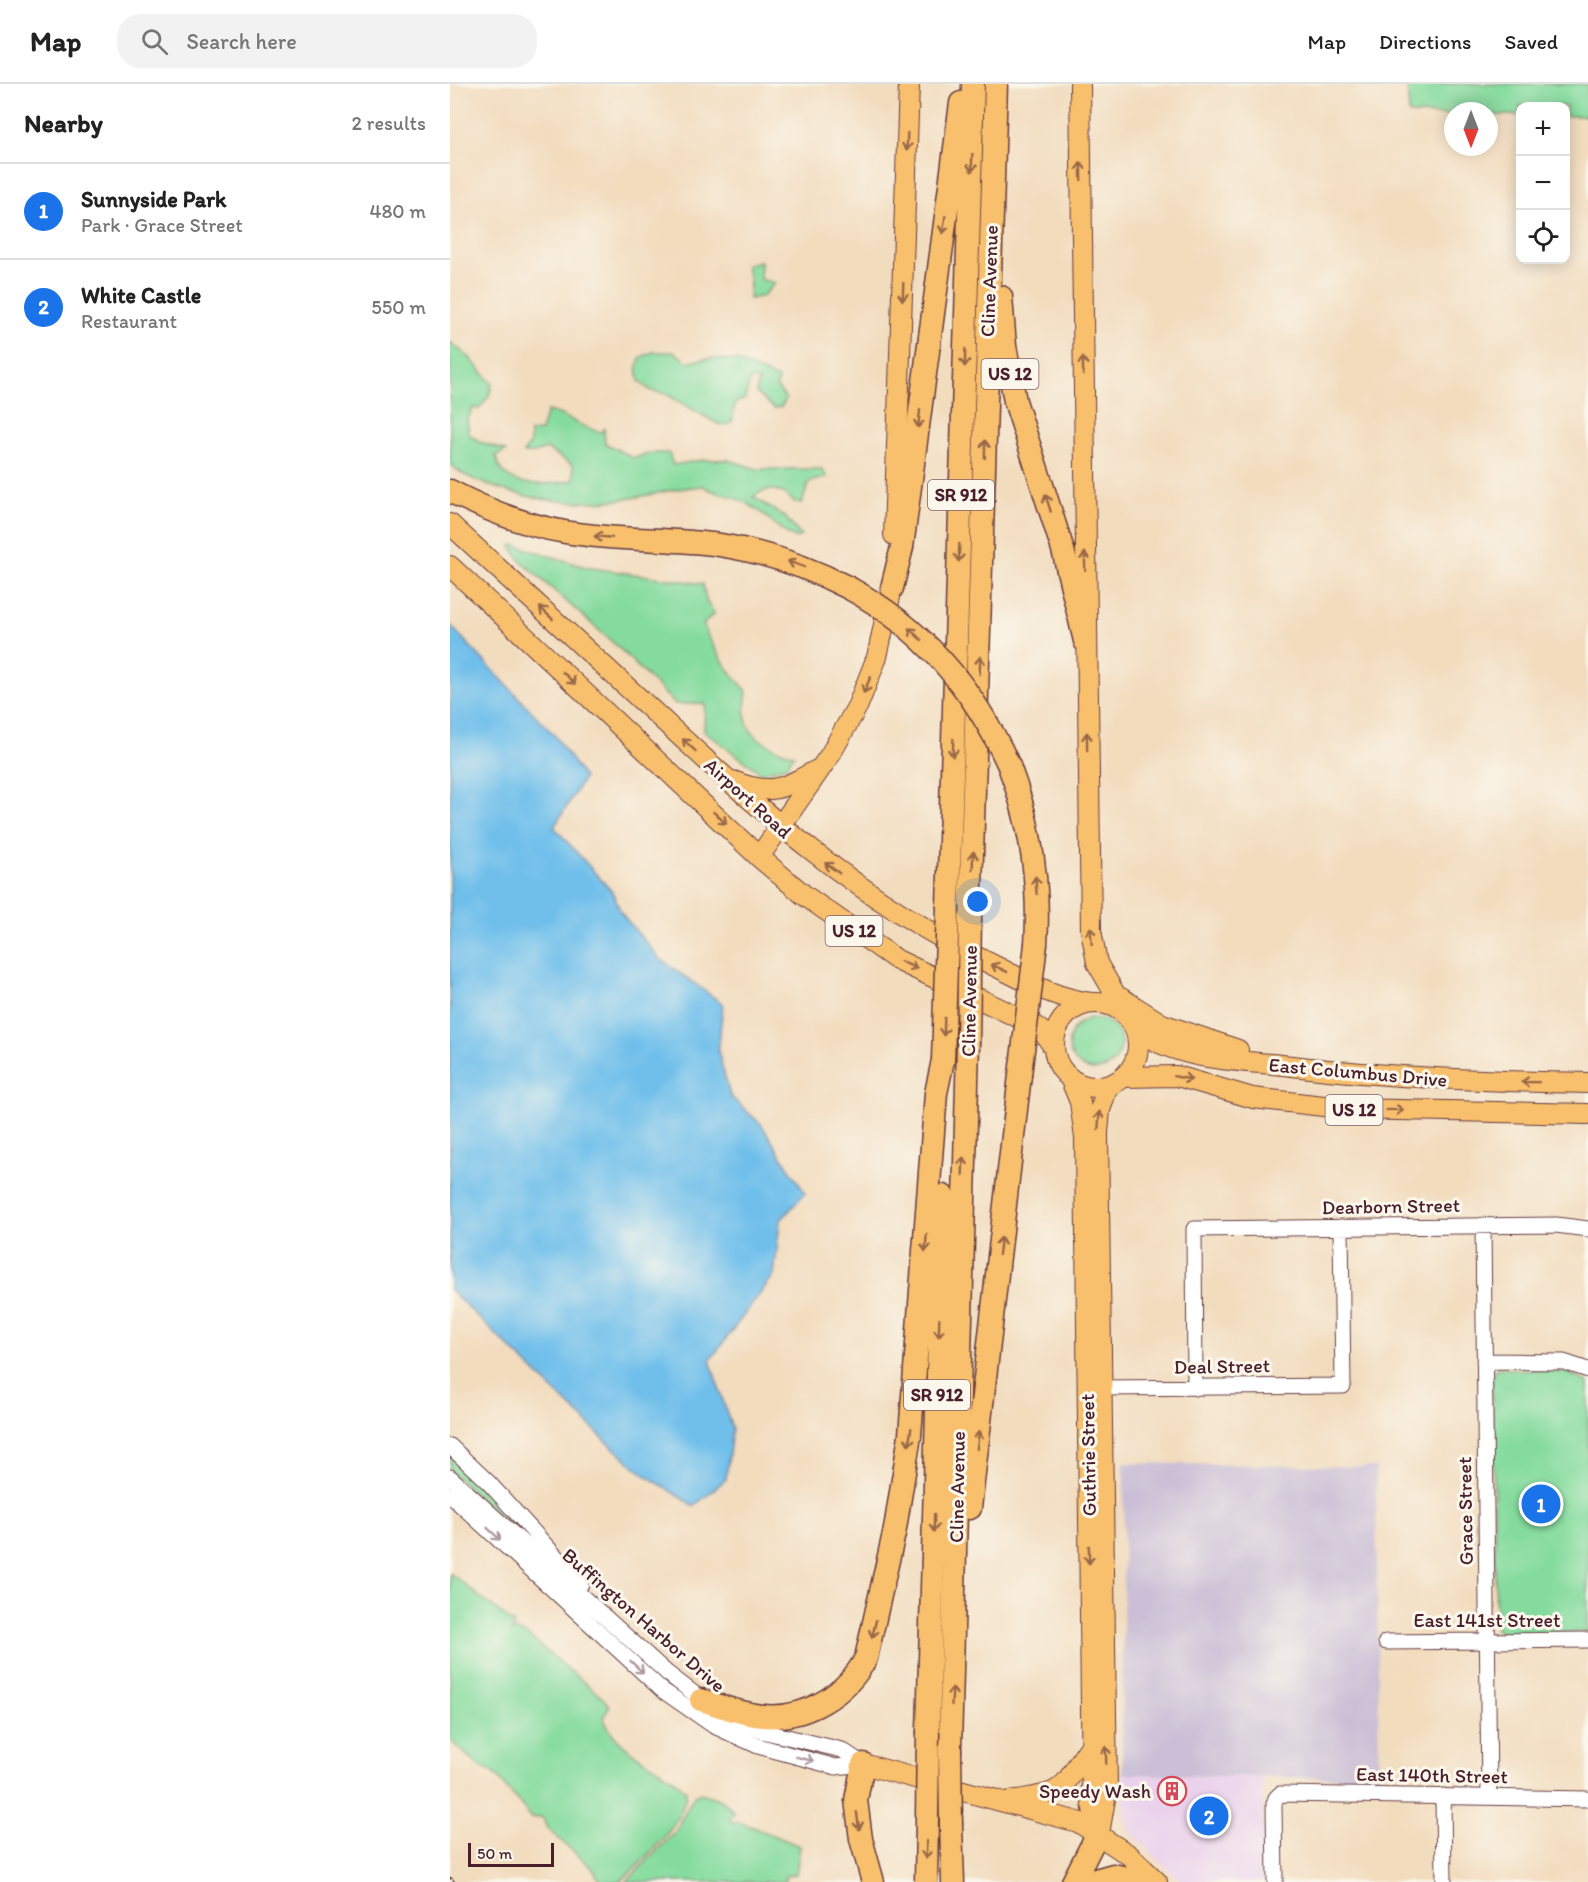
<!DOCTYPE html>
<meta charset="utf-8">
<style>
:root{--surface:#fff;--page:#f2f2f2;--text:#222;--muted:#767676;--line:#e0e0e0;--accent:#1a73e8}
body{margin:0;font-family:Itim,sans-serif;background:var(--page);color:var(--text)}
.controls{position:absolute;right:18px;top:18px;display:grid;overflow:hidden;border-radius:12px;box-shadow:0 3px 15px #0003}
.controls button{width:54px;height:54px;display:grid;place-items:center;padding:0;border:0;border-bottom:2px solid var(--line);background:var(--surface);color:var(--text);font:30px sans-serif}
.compass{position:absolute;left:994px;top:18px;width:54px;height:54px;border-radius:50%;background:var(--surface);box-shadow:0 3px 15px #0003;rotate:180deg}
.scale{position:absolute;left:18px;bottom:15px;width:86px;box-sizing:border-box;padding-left:6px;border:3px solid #4a1f2b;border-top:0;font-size:16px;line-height:21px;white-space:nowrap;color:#4a1f2b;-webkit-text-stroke:4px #fbf7ec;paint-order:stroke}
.you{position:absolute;left:528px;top:818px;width:21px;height:21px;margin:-15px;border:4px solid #fff;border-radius:50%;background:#1a73e8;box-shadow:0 0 0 9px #1a73e833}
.badge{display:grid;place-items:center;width:39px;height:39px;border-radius:50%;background:var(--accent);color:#fff;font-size:20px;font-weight:700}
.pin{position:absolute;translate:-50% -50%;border:3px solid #fff;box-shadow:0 2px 6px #0006}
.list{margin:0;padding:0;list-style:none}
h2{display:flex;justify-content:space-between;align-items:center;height:78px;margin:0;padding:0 24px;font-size:26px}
h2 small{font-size:20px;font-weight:400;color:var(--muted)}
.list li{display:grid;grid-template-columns:39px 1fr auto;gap:18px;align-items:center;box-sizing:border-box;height:96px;padding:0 24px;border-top:2px solid var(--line)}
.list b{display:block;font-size:22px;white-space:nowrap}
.list p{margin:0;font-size:20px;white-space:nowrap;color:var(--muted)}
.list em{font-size:20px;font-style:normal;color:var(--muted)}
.icon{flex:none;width:33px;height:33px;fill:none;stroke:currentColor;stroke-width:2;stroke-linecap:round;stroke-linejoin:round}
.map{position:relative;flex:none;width:1138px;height:1798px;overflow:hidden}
header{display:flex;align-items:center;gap:36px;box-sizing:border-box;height:84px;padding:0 30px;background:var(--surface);border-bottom:2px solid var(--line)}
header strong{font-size:28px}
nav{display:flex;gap:33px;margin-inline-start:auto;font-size:21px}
.search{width:420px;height:54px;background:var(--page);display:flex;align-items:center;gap:15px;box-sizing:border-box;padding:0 21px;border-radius:24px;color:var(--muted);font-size:22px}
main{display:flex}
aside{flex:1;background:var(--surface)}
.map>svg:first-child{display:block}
</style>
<header>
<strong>Map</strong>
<div class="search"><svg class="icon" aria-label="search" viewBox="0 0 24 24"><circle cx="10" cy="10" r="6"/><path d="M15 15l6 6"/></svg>Search here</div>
<nav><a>Map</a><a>Directions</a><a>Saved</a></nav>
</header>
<main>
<aside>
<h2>Nearby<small>2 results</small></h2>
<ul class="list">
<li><span class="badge">1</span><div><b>Sunnyside Park</b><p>Park · Grace Street</p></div><em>480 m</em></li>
<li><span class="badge">2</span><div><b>White Castle</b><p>Restaurant</p></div><em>550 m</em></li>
</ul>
</aside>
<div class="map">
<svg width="1138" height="1798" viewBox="0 0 1138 1798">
<rect width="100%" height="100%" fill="#fbf7ec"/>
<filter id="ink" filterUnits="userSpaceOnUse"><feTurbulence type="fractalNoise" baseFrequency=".0167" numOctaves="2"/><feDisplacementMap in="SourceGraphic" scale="12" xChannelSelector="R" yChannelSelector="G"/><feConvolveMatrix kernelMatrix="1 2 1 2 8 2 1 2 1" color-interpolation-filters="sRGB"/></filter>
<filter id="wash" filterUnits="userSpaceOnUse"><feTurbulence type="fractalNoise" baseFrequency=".008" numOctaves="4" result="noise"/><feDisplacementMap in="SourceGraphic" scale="24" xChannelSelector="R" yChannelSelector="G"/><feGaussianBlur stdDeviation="1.35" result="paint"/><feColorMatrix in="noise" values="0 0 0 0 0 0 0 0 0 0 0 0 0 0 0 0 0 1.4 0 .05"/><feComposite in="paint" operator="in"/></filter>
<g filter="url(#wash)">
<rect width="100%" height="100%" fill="#f2dcbe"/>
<path fill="#ead1ec" d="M672,1690L813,1693V1798H731L680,1748L675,1735Z"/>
<path fill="#cabfd6" d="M674,1379L926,1383L929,1695L672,1690Z"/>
<path fill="#85db9e" stroke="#687d64" stroke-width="1.5" d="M957,0H1138V32H1116V22H1070V31H1039V27H1003V31L959,30Z
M311,177L310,195L325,199L313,212L299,215L300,196L296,181Z
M0,258L19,273L42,300L39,312L29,325L23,324L17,336L19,350L30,358L56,367L46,372C52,408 98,401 124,396L123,381L97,365L84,369H73L80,360V348L91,347L97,327C116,329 130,345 152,348L154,345L155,359L183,374L200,369H219L223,381L252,376H278L307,385H372L377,393L359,398L352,419L344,418C332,405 318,401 303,413L335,433L351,452L345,454C329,447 321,435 306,425C289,413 276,412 257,405L255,402C229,403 207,410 181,414C136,422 87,418 44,403C27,396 12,393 0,379Z
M204,268H224L238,278L261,274L287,277L328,295L327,303L336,315L331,323L324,324L306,309L309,297L300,295L295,315L285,319L282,338L276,341L268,340L216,310L201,307L189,297L187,282L191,273Z
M65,461L135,483L253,500L256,517L264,529L253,541C264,567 278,587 297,607C296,616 294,627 296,635C299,655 327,666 344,671L336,682L311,689L254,647L255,620H225L169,564L71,477L61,462Z
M619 960a26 26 0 1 1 52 0a26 26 0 1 1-52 0Z
M1048,1284L1116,1288L1138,1298V1548L1054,1550L1046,1546L1042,1295L1044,1286Z
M0,1366L114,1489L0,1387Z
M0,1489L64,1540L61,1549L65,1546L77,1551L154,1615L160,1623L153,1633C168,1672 211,1679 236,1707C235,1740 193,1776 170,1798H151L142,1784L100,1747L92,1733L82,1734L43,1688L30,1683L0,1656Z
M250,1709C262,1712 279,1717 284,1730L280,1733L281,1738L295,1740L350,1762L346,1790L335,1792V1798H176L225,1748L244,1711Z"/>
<path fill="#70bfeb" stroke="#5d6f8b" stroke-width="1.5" d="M0,541L105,652L134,694L104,743L163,809L171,829L209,874L273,920L268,967L280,1012L311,1040L355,1109L330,1137L324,1191L260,1276L282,1345L276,1395L244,1422L192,1389L157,1358L0,1206Z"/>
</g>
<g filter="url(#ink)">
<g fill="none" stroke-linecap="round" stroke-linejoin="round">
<g stroke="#633b41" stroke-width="17">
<path id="minor" d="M1033,1141L1039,1713
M1034,1277L1114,1278L1138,1286
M651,1304L893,1302L891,1143
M745,1304L744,1145L1106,1141L1138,1145
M0,1362L39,1399L131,1500
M0,1393L217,1589L272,1631L312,1647L392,1666L413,1680
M0,1411L212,1606L264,1642L308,1662L386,1683L413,1680
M936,1558L1138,1556
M993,1712L994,1798
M825,1798L824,1720L826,1714L830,1710L1138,1715"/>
</g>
<g stroke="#633b41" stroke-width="22">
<path id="major" d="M630,0L641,846L647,879L679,934
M0,440C68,503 136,566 204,628C313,729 406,814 541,880C574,896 605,915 642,919
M444,451L459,0
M0,482L309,773L354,811L447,876L582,940L594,949L604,964
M283,697C319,712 333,705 365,687
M309,773L380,671L408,621L427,573L440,513
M671,914L712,940L788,966
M604 961a42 42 0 1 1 84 0a42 42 0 1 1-84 0Z
M685,944C727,978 791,976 842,982C941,994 1039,997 1138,999
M674,993L727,992L803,1014L900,1025L1138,1030
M620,994L630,1018L635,1054L642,1720L648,1749
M413,1680L628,1738L679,1771L707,1798
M561,1717C621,1708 609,1706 641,1661
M650,1744L657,1704L648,1049L650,1026L658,1002"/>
</g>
<g stroke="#633b41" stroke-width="25">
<path id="highway" d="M551,213L555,262L565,317L613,466L635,557
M0,407C36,426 75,441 115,448C166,457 219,454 270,461C315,468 358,483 399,504
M442,504L452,463L511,19
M559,682C581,740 590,798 586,860
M498,822L523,0
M520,835L546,0
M520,1424L570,991
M251,1616C271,1622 292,1630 313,1632C356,1636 397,1610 416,1574L445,1445L460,1351L486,1009L493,976
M478,1647L493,1112
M500,1665L518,960
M413,1680L406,1716L411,1755L423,1798
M501,1741L503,1798
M476,1798L477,1734
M623,1798L648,1749
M638,1798L663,1791L698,1798"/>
</g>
<use href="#minor" stroke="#fff" stroke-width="15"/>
<use href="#major" stroke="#f8bf6c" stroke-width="20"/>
<use href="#highway" stroke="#f8bf6c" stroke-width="22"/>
<g stroke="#4a1f2b" stroke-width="6">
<path id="rail" d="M0,1796L2,1798"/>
</g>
<use href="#rail" stroke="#fbf7ec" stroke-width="4" stroke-dasharray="11" stroke-linecap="butt"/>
<g stroke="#633b41" stroke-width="25" stroke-linecap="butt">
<path id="highway-bridge" d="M399,504C473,544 525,606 559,682
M518,960L520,835
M493,976L498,822
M570,991L586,860
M500,1665L501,1741
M477,1734L478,1647"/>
</g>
<use href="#highway-bridge" stroke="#f8bf6c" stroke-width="22"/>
</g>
<defs><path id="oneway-shaft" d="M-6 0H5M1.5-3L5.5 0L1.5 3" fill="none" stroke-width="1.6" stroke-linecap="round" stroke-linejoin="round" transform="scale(1.5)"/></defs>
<g stroke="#986748">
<use href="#oneway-shaft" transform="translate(457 58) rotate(92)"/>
<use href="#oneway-shaft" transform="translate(522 79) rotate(92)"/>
<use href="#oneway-shaft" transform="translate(631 87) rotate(-91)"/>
<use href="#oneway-shaft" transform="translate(494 141) rotate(98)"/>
<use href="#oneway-shaft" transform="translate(453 208) rotate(92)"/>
<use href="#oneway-shaft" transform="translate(515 274) rotate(92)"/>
<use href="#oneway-shaft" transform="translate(633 282) rotate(-91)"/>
<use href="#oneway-shaft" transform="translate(469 335) rotate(97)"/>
<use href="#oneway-shaft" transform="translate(535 365) rotate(-89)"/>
<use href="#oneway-shaft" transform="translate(598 419) rotate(-108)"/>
<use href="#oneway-shaft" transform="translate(153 453) rotate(-175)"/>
<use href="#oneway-shaft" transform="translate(509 469) rotate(92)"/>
<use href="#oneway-shaft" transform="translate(635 477) rotate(-91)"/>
<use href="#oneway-shaft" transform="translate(346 480) rotate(-160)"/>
<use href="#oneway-shaft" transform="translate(96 529) rotate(-137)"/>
<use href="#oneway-shaft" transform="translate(465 550) rotate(-138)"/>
<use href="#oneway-shaft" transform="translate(530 581) rotate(-88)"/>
<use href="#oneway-shaft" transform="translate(119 594) rotate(43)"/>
<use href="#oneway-shaft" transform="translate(417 601) rotate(113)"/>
<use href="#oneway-shaft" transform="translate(637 657) rotate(-91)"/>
<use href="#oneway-shaft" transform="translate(239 661) rotate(-137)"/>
<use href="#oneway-shaft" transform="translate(503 664) rotate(92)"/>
<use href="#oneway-shaft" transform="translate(270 734) rotate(42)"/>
<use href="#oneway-shaft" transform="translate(523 776) rotate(-87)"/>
<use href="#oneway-shaft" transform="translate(382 784) rotate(-144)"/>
<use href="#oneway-shaft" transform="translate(586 801) rotate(-94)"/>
<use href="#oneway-shaft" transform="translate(641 852) rotate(-95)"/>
<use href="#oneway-shaft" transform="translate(459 881) rotate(24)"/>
<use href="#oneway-shaft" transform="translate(549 884) rotate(-154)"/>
<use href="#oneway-shaft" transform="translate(494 943) rotate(92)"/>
<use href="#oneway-shaft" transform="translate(733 994) rotate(11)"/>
<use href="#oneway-shaft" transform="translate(1080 998) rotate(-179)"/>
<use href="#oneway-shaft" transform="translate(945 1026) rotate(1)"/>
<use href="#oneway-shaft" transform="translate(649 1036) rotate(-86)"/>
<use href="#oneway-shaft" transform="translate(513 1082) rotate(-88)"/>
<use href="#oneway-shaft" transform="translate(476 1159) rotate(94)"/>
<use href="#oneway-shaft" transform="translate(550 1162) rotate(-83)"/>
<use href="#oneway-shaft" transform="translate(489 1244) rotate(92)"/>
<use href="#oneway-shaft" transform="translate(460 1353) rotate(98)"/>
<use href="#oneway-shaft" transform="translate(528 1356) rotate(-83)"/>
<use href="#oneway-shaft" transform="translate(484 1439) rotate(91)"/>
<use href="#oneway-shaft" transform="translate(639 1471) rotate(89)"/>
<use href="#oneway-shaft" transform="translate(424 1545) rotate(103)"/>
<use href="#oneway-shaft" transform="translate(502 1612) rotate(-87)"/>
<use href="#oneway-shaft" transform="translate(656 1671) rotate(-91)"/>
<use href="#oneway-shaft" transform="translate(408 1737) rotate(82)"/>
<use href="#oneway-shaft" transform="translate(476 1766) rotate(91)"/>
</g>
<g stroke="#ae9aa0">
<use href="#oneway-shaft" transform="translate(44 1450) rotate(43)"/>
<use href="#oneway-shaft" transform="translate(187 1583) rotate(43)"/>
<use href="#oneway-shaft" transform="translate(355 1675) rotate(14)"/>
</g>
</g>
<defs>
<g id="building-ring" transform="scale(1.5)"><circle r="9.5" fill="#fbf7ec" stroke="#d1495b" stroke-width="1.5"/><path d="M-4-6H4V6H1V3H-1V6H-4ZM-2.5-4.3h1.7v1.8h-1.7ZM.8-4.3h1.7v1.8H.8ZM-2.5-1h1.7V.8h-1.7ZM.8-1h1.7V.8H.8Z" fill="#d1495b"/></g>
</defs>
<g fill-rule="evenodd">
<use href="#building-ring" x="722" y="1707"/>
</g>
<g text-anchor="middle" stroke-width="6" stroke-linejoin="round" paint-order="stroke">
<g fill="#fbf7ec" stroke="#7f6065" stroke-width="1.5">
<rect x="531.5" y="275" width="57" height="30" rx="4.5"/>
<rect x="478" y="396" width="66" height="30" rx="4.5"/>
<rect x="375.5" y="832" width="57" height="30" rx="4.5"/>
<rect x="875.5" y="1011" width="57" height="30" rx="4.5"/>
<rect x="454" y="1296" width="66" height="30" rx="4.5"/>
</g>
<g font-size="18" font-weight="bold" fill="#4a1f2b">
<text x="560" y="296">US 12</text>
<text x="511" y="417">SR 912</text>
<text x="404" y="853">US 12</text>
<text x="904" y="1032">US 12</text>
<text x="487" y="1317">SR 912</text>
</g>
<g font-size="20" fill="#4a1f2b" stroke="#fbf7ec">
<text transform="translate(539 197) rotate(-88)" y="7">Cline Avenue</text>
<text transform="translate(298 714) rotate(42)" y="7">Airport Road</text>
<text transform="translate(519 917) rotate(-89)" y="7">Cline Avenue</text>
<text transform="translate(908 988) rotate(5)" y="7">East Columbus Drive</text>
<text transform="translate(941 1122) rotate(-1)" y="7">Dearborn Street</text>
<text transform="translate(772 1282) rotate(-1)" y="7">Deal Street</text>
<text transform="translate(638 1371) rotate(-91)" y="7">Guthrie Street</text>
<text transform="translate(507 1403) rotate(-89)" y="7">Cline Avenue</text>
<text transform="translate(1015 1427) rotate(-91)" y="7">Grace Street</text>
<text transform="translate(194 1536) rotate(41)" y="7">Buffington Harbor Drive</text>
<text x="1037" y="1543">East 141st Street</text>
<text transform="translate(982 1691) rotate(1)" y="7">East 140th Street</text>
</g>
<g font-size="20" fill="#4a1f2b" stroke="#fbf7ec" text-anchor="end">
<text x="701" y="1714">Speedy Wash</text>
</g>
</g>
</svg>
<div class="controls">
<button>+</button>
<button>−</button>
<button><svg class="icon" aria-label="locate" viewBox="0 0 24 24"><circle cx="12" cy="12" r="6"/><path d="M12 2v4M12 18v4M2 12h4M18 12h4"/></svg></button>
</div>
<svg class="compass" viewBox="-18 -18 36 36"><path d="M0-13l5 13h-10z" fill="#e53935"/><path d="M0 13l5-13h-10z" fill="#767676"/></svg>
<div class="scale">50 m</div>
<div class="you"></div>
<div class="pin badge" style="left:1091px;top:1420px">1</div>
<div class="pin badge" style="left:759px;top:1732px">2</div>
</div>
</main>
